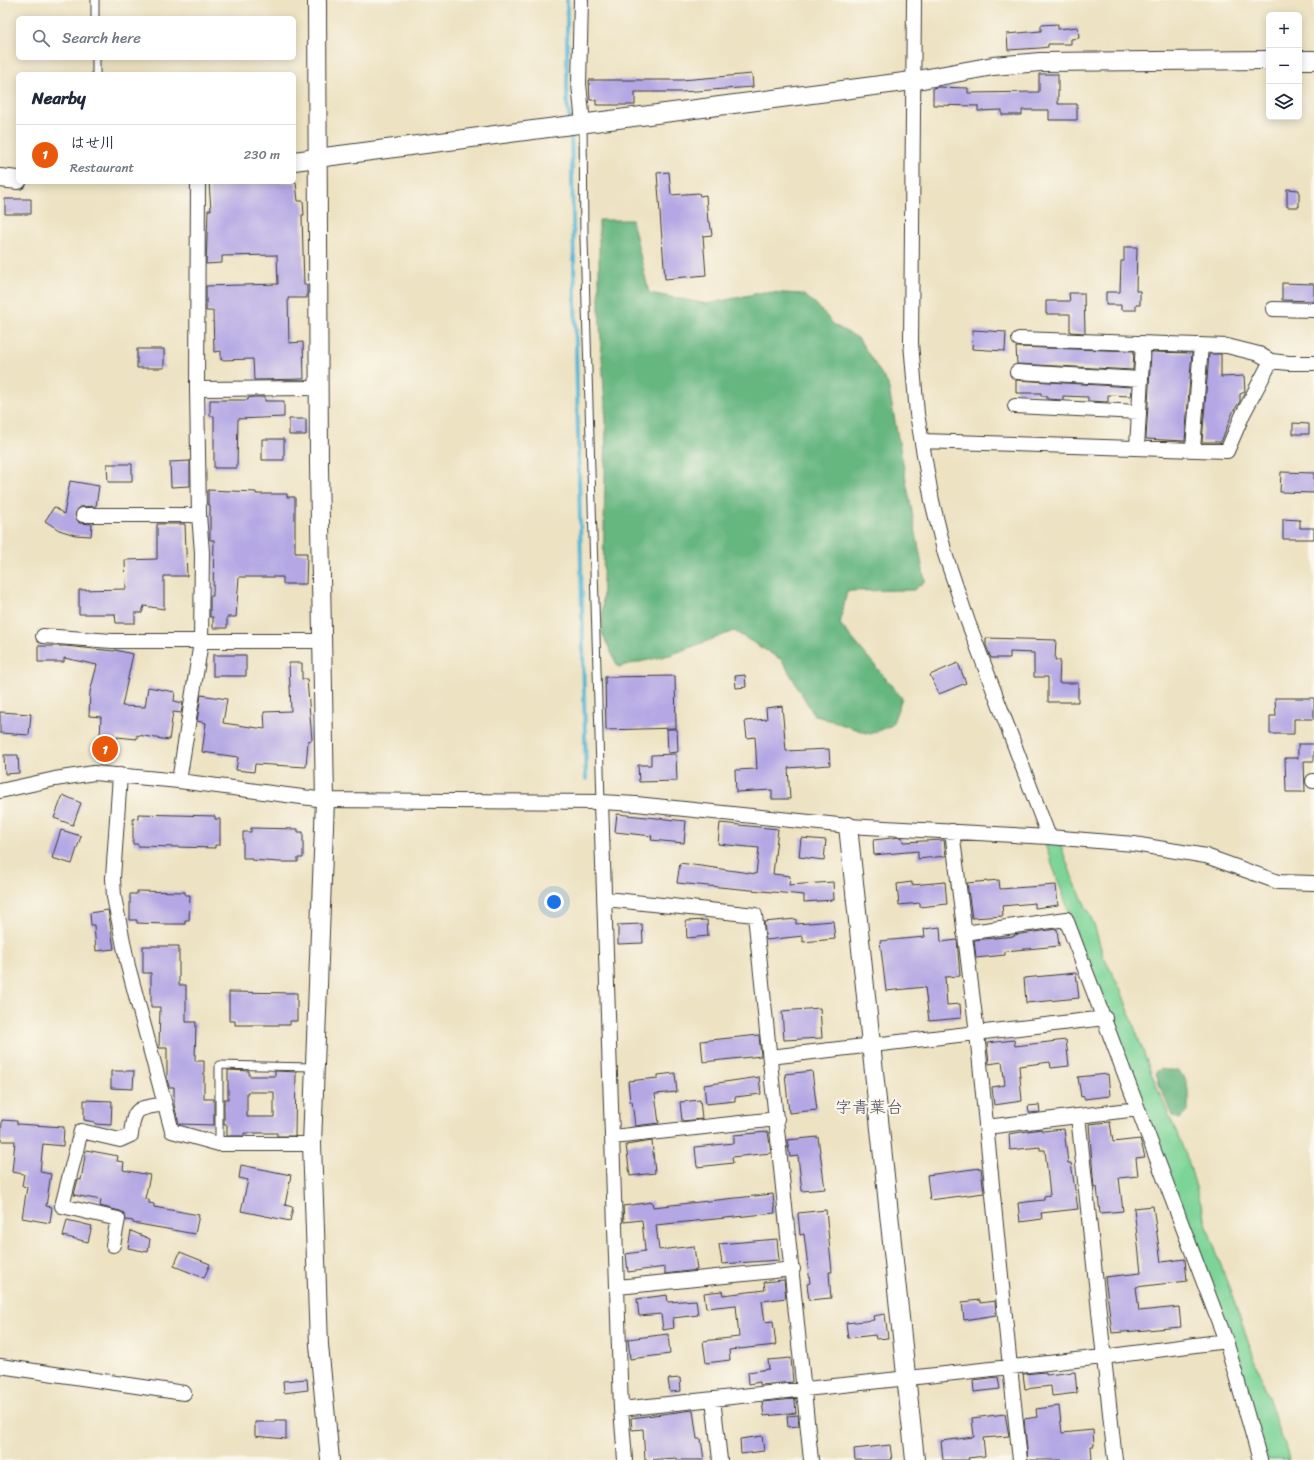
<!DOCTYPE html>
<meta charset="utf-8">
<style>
:root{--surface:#fff;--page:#f2f2f3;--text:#1f2937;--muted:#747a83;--line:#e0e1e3;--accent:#ea580c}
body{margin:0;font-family:Sriracha,"Klee One",sans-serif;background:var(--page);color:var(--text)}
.controls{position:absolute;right:12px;top:12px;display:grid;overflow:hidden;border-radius:6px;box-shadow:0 2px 10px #0003}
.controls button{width:36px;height:36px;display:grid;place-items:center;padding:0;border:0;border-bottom:1px solid var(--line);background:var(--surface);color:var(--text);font:20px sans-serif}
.you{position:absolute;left:554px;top:902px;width:14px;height:14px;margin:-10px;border:3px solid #fff;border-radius:50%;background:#1a73e8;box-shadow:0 0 0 6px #1a73e833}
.badge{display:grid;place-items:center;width:26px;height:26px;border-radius:50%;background:var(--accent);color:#fff;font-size:13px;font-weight:700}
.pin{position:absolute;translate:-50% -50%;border:2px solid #fff;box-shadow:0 1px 4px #0006}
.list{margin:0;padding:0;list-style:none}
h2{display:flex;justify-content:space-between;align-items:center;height:52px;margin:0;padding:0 16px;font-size:17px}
h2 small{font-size:13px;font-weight:400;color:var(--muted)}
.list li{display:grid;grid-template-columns:26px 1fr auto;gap:12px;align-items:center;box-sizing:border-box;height:60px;padding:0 16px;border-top:1px solid var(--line)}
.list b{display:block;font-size:15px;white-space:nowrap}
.list p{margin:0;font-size:13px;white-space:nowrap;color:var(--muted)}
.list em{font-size:13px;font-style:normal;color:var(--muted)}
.icon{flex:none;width:22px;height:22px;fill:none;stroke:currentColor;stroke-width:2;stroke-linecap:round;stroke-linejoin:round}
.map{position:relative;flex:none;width:1314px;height:1460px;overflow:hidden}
.search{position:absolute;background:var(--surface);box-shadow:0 2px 10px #0003;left:16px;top:16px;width:280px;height:44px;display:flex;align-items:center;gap:10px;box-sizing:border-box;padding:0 14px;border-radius:6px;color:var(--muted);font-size:15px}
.panel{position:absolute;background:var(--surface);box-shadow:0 2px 10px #0003;left:16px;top:72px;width:280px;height:112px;border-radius:6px}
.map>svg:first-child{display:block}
</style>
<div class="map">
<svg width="1314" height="1460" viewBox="0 0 1314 1460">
<rect width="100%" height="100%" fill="#fbf7ec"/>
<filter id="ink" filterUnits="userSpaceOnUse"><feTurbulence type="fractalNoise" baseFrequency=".025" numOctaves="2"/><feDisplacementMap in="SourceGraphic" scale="8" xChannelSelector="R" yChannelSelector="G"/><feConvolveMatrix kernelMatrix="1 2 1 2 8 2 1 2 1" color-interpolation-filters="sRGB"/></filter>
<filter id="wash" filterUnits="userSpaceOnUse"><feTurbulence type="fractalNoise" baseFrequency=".012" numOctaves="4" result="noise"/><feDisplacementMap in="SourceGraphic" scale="16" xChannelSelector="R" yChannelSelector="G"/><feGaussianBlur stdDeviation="0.9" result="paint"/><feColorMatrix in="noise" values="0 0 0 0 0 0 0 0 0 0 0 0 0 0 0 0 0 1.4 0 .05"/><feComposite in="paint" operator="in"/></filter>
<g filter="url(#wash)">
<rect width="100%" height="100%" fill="#ede2c2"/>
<path fill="#7dd498" stroke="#4c785a" d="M1043,839L1059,841L1073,879L1094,924L1103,956L1121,990L1151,1073L1188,1160L1209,1232L1269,1399L1281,1438L1285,1444L1289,1460H1264Z"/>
<path fill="#66b680" stroke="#41694e" d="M599,220H632L649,293L707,304L764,292L802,294L816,304L834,325L858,338L888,384L925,581L914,590L847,591L840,624L902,698L892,725L870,734L814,715L782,660L734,631L670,655L618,667L602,633L606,423L599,309Z
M1161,1069C1166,1071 1172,1069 1177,1071C1191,1077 1188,1099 1188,1111L1180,1119L1172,1116L1159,1084L1156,1072Z"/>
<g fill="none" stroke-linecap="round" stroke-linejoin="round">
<path stroke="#56b6d4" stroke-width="4" d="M567,0V103L570,121
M571,130L586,779"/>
</g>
<g id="blocks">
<path fill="#b4a7e4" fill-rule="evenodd" d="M1058,24V29L1078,27L1079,38L1071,39V44H1048V47L1040,48L1008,50L1007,34L1041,31V25Z
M752,74L753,87L682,92H635V105H596V100H590L589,80H682Z
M1039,74H1058V104H1077V120H1049V110H1022V115H1002V110L978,111V106L933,105V88L937,87L968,88V93L1039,92Z
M669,172L671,195L699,193L700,196L706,195L708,222H710L712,235L703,236L706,275L665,279L657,173Z
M209,182H296L298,201H303L304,215H302L304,285H307V298H288L289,343L303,342L304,379L254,380L253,359L221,360V351L214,352L213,311H206V286L278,284L277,255L222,256V263L206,264L208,210H211Z
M1287,189L1299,190V207H1287Z
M5,199H31V214H5Z
M1124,247H1137L1136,291H1140V305H1136V310H1121V305H1106V292H1120L1121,261H1124Z
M1282,283L1314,284V301L1282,300Z
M1069,293H1084L1085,333L1070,332V314H1046V301H1070Z
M973,330L1006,332L1005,351L972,349Z
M1016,347L1134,351L1133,370L1017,364Z
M137,349H164V368H137Z
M1151,352L1192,353L1185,441L1146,439Z
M1209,354H1221V377L1244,376L1245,392L1240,394V401L1233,412L1221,442H1202Z
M1016,380L1132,387L1131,396L1108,395V402L1088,401V397L1063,396V400L1047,399V396H1041V393H1016Z
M254,397H265V401H284V417L238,419L237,468H214V416H210V400H248V398Z
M289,419H306V435H289Z
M1293,423L1309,424V434H1293Z
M262,439H284V460H262Z
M190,461V486L171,487L170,462Z
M107,464H132V482H108Z
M1281,472L1314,473V493L1280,492Z
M70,481L99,486L96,506L79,507L75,515L79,523L92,524L91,536L75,535L59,530L45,521L54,507L64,514Z
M208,490L256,492V494H287V497H295V553H307L306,584H283V577H239L236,617H227V628H213V617H210V596H213L214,540H210V505H208Z
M1283,519L1300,520V528H1314V539H1283Z
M157,524H185L187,576H164V609L144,606L142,613H135V623H116L115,614H79V590L126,589L125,560L157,559Z
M986,638L1056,640L1055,660H1060L1059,683H1078V702H1048V677H1034V653L1010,652V658H991L986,645Z
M38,646H65L114,651L115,650L133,654L122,706L145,707L148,687L175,692L174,701L183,703L181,713L173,712L169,740L137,735V739L117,737L115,759L99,758L101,717L89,716L90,692L97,665L64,658V662H38Z
M213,655H246V676H213Z
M289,663H302V679H307L312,740L308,741L306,767L255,764L254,772L236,770L238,757L202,752L206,723L197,721L201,695L227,699L223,723L265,729L264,712L291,711Z
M958,663L966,683L939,694L930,675Z
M745,675L746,687L736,688L735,676Z
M675,676L676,728L606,730L605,677Z
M1275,698H1314V719H1294V734H1270V716H1276Z
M782,706L786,751L829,749L830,765L788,768L790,799H772V790L736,792L735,770L757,769L755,737L747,738L745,721L767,719L766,708Z
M0,712L31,714L29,735L0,733Z
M667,729H677L678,752L668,753Z
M1298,744H1314V761H1304L1305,792H1286L1285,758H1298Z
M676,754L677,781L639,782L638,765H651V755Z
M4,755H18L19,773L5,774Z
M63,795L81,803L73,825L54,818Z
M138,814L215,816V819H220V845H215V848L138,846V844H133V818L138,819Z
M617,814L686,821L684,843L651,840L652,836L615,832Z
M720,823L778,829L773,874L790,876L789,885L833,882L834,900L804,902V895L677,883L680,863L756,874L759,848L718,844Z
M251,828L298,829V832H303V858H298V862H279L251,860V858H243V832H251Z
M61,830L81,836L72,864L52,858Z
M902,837L903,842L944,840L946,856L918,859V851L874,855L873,840Z
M801,838L826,840L824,860L799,857Z
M999,880L1000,889L1056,885L1058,905L1035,908V903L1002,906L1003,916L972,918L967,883Z
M912,882V885L945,882L947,904L920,907V903L899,905L897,884Z
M137,891L185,892V895H190L189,920H185V924H166L137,923V920H130V894H137Z
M108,910L114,949L96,951L94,925H91L90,913Z
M796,919V924L833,921L835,939L803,942V936L766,940L764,922Z
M707,920L708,936L687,938L686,921Z
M642,924L643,943L618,944V925Z
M940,927L941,942L957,940L960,976L945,977L947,1005L960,1004L961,1018L929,1021L925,987L886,991L880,941L925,937L924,929Z
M1057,929L1059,946L1005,951V955L976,958L974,940L1015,936L1014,935Z
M143,946H179V985H186V1022H196L195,1061H204V1099H214V1125L179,1124L174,1105V1087H169L167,1079V1048H159L160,1007H151V973H143Z
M1076,973L1079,998L1026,1003L1024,978Z
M229,992L297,993V1021H290V1025H235V1021H229Z
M820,1008L822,1038L784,1040L782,1011Z
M759,1035L761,1056L703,1062L701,1041Z
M1014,1040L1015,1046L1066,1040L1069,1066L1051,1068L1050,1062L1019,1066L1022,1101L994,1105L992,1087L1005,1085L1002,1062L989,1064L987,1043Z
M228,1070L249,1071V1076H275V1071L296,1072L295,1136H277V1133H244V1136H227V1125H224V1099H228ZM247,1092H274V1117H247Z
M111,1071H134L133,1089L111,1088Z
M812,1071L817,1110L789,1113L785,1074Z
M675,1073L677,1092L655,1094L659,1123L635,1126L632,1101L630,1102L628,1081L658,1078V1075Z
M1108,1074L1110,1096L1084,1099V1096L1081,1097L1078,1077Z
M759,1077L761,1094L735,1097V1101L706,1104L704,1085Z
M84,1100L112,1101L111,1125L95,1124V1122L84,1120Z
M700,1100L702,1119L682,1121L680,1102Z
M1039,1105L1040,1112L1029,1113L1028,1106Z
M2,1120L17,1121V1124L64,1127L63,1146L43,1144L40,1172L51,1174L46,1206L52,1207L50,1223L22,1218L27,1187L22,1186L24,1174L12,1172L15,1141H1Z
M1110,1122L1113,1142L1140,1139L1145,1157L1136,1158L1138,1176L1119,1178L1123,1211L1100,1213L1097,1187L1094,1188L1089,1124Z
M1041,1129L1042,1131L1064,1129L1068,1163H1071L1078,1209L1041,1213L1042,1219L1020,1222L1018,1203L1044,1200V1196L1050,1195L1045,1150H1040V1147L1010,1150L1009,1134Z
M768,1132L771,1153L732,1157L733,1163L697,1167L695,1147L734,1143V1135Z
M818,1137L825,1189L802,1191L798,1156L790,1157L787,1140Z
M652,1141L655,1173L630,1176L626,1145Z
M86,1150L118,1156L117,1161L124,1162L123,1170L150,1175L145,1199L149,1200V1203L154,1204V1207L199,1215L195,1234L133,1223V1221L126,1220L124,1213L120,1211L100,1206L101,1200L74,1195L78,1179L81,1180Z
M241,1165L291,1175L285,1205L293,1207L290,1221L241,1211L248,1180L239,1178Z
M981,1168L984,1193L930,1200L927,1175Z
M773,1194L775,1213L656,1225L659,1250L694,1246L697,1270L665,1274V1267L628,1272L626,1254L645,1251L642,1220L624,1222L623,1206L652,1202L653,1207Z
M1153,1206L1161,1262L1185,1259L1187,1281L1136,1287L1139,1311L1179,1307L1181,1327L1112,1333L1105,1277L1141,1273L1134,1208Z
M826,1210L832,1272H829L831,1298L809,1300L807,1284L810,1283L804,1234L800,1235L798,1213Z
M67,1220L92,1226L88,1242L63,1236Z
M131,1231L150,1239L148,1252L128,1248Z
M777,1239L779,1260L722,1264L719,1244Z
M180,1252L210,1264L204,1278L174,1266Z
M784,1280L786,1298L762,1301L765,1322L773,1321L776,1345L729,1350L730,1360L706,1363L703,1341L739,1337L736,1305L706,1308L704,1293L722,1291L723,1295L765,1290L764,1282Z
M667,1295L668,1302L696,1300L698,1315L673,1318L674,1328L663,1330L661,1314L639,1316L637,1299Z
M980,1300V1303L995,1301L996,1315L964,1320L962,1302Z
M885,1314L888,1338L876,1339L875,1335L848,1338L846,1323L874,1320L873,1316Z
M668,1334L670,1354L630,1359L628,1339Z
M791,1358L793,1382L760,1385V1382L749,1384L748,1372L769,1369L768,1360Z
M1046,1372V1375L1075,1372L1077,1393L1052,1396L1051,1386L1025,1389L1023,1374Z
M998,1377L1000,1389L974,1392L973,1380Z
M680,1378L681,1391L670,1392L668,1379Z
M307,1379L308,1390L284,1393L283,1381Z
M795,1399L796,1413L764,1416L762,1402Z
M1059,1406L1062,1433L1093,1430L1094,1446H1091L1092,1460H1028L1024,1419L1037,1417L1036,1409Z
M693,1410L697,1439H701L704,1460H677V1458L645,1460L643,1429L632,1430L631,1418Z
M1005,1414L1009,1436L983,1438L985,1456L968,1458L969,1460H943L941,1441L974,1437L972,1418Z
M798,1415L799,1426L788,1427L787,1416Z
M275,1420H286V1439L255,1436V1422H275Z
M762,1436L764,1451L741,1454L740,1439Z
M890,1445L892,1460H855L854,1449Z"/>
</g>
</g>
<g filter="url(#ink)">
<use href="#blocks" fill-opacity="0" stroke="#3b3a35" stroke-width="1"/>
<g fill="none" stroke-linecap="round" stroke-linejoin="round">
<g stroke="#3b3a35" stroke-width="9">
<path id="service" d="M95,0V18
M96,58V74
M583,123L584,239L601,802
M219,1144V1065L314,1067"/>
</g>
<g stroke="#3b3a35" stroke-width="16">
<path id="minor" d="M581,0L579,84L583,123
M914,0L911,343L917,414L932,501L945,554L968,622L1049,837
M1273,309L1314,310
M1019,339L1227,346L1259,354L1271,361
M1017,372L1141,379
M197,389L319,388
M1015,406L1139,412
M922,441L1227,451L1243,414L1271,361L1289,363H1314
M1137,447L1143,343
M1193,449L1201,345
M83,515H199
M43,636L112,641H323
M120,775L113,878L114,897L128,966L172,1131L219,1144H312
M179,781L201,642L202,552L199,515L197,389L198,182
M1313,781H1314
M0,791L55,779L94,773L179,781L325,800L601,802L636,804L848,826L1049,837L1134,844L1206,856L1278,882L1314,883
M601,802L621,1409L625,1460
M952,831L977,1033L1010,1367L1020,1460
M606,899L755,915L811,1460
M964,933L1066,919L1226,1341L1260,1460
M770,1057L1105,1018
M1078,1116L1138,1109
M986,1127L1078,1116L1115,1460
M613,1137L777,1119
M113,1245L118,1219L62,1206L81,1131L120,1140L131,1135C134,1106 137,1109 165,1104
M618,1287L793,1269
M0,1366L184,1393
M713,1399L720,1460
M621,1409L1103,1357L1226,1341"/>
</g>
<g stroke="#3b3a35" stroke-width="20">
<path id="tertiary" d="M317,0L319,467L325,800L312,1144L319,1345L330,1460
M1299,60H1314
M294,161L912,81L993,66L1040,62L1269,60
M0,178L18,180
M848,826L915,1460"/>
</g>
<use href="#service" stroke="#fff" stroke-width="7"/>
<use href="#minor" stroke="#fff" stroke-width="14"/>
<use href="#tertiary" stroke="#fff" stroke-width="18"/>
</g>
</g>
<g text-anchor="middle" stroke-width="4" stroke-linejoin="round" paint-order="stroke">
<g font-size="17" fill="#514d62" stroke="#fbf7ec">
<text x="869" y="1113">字青葉台</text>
</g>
</g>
</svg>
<div class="controls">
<button>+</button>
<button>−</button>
<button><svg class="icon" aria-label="layers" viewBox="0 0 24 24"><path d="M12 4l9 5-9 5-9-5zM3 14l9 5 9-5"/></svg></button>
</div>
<div class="you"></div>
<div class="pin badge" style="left:105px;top:749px">1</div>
<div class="search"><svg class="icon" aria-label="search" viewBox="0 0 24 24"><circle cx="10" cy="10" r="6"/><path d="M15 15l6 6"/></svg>Search here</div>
<section class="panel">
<h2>Nearby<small></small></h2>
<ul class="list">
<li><span class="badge">1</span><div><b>はせ川</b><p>Restaurant</p></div><em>230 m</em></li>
</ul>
</section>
</div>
